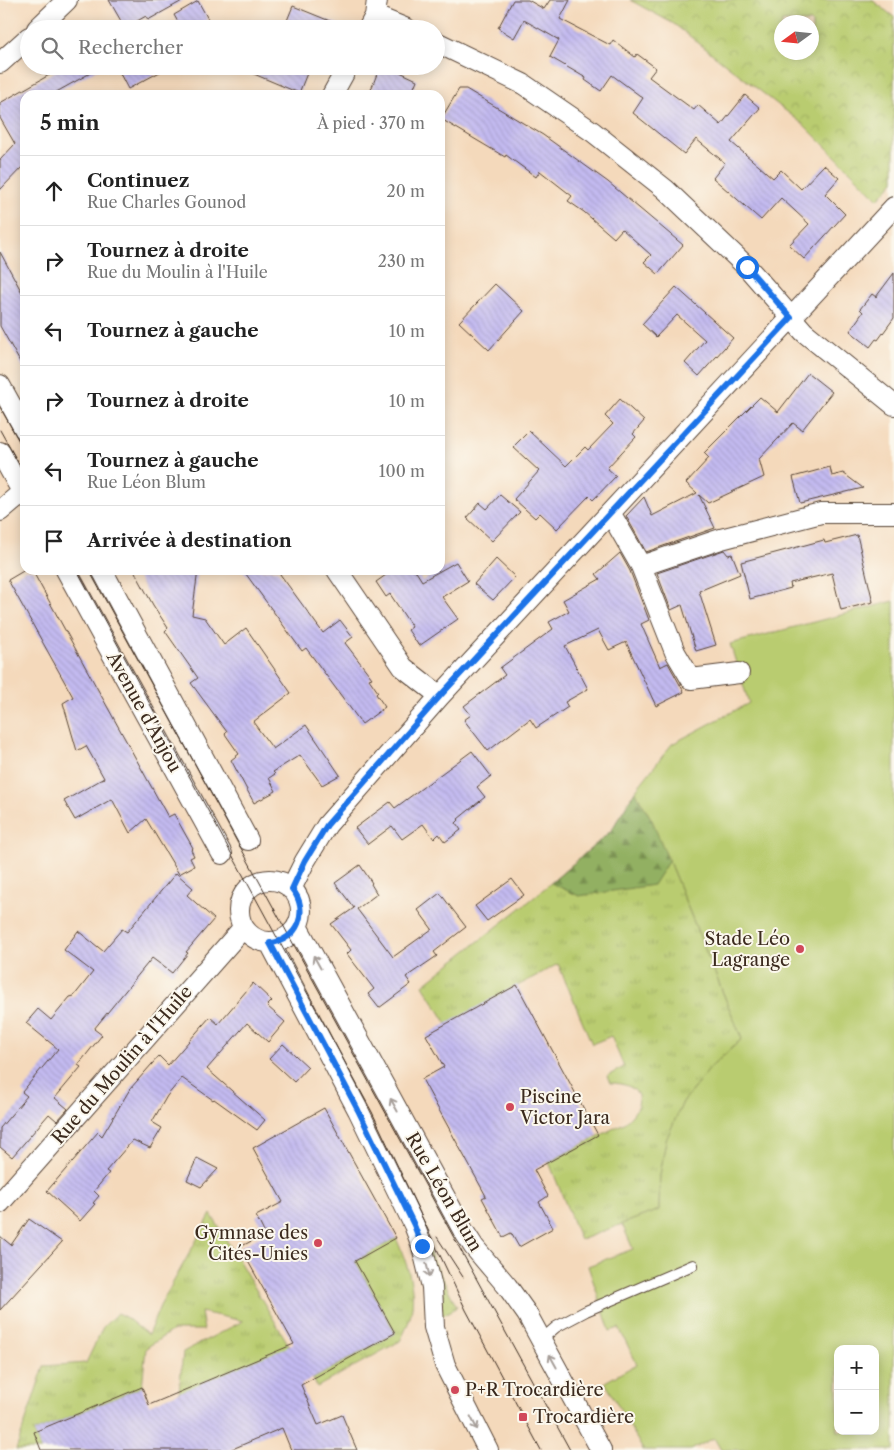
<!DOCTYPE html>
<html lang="fr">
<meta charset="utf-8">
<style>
:root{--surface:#fff;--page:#f6f6f6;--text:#222;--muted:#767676;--line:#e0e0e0}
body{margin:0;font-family:"Libre Caslon Text",serif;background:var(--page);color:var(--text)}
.controls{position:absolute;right:15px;bottom:15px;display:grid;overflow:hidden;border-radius:10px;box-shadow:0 2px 12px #0003}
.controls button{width:45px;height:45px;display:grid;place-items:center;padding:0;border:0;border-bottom:1px solid var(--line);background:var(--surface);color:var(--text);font:25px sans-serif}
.compass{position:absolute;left:774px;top:15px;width:45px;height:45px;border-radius:50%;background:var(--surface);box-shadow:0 2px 12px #0003;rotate:255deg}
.stop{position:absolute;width:15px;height:15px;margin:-11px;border:4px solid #1a73e8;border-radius:50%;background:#fff}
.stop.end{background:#1a73e8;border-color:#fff;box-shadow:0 1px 5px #0008}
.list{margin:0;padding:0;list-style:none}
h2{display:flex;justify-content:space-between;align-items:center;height:65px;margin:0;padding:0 20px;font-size:21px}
h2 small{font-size:16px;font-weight:400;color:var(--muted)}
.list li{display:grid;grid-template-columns:32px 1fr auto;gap:15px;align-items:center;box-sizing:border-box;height:70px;padding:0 20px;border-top:1px solid var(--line)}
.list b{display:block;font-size:19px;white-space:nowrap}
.list p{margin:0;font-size:16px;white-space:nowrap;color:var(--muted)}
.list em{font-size:16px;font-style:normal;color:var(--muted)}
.icon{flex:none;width:28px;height:28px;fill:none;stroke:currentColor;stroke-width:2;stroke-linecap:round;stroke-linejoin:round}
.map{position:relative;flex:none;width:894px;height:1450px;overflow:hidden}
.search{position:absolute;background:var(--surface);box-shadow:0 2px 12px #0003;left:20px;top:20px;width:425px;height:55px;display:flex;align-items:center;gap:12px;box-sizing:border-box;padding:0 18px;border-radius:28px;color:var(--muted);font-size:19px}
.panel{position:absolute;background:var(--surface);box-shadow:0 2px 12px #0003;left:20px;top:90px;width:425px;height:485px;border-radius:15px}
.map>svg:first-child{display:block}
</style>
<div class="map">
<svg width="894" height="1450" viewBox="0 0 894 1450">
<defs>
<pattern id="grass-tufts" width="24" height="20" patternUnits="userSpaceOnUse" patternTransform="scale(1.25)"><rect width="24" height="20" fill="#b9cc70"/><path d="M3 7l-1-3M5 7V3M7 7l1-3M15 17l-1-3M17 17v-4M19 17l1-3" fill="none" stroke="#a0af61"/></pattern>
<pattern id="forest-firs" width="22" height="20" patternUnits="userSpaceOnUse" patternTransform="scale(1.25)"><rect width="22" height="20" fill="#92b062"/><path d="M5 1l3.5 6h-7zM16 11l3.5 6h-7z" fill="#788f50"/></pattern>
<pattern id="park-crowns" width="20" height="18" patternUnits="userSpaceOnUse" patternTransform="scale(1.25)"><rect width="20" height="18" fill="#b9cc70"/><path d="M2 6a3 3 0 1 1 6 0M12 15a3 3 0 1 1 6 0" fill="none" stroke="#a0af61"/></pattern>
<pattern id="building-back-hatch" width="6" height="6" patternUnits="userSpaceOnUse" patternTransform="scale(1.25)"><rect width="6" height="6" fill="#c3baf0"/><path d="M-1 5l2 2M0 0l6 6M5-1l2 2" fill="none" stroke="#a8a0cd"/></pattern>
</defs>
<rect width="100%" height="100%" fill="#fbf7ec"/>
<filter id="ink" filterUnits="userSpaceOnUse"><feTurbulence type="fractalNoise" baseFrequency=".02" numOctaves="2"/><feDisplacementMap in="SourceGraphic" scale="10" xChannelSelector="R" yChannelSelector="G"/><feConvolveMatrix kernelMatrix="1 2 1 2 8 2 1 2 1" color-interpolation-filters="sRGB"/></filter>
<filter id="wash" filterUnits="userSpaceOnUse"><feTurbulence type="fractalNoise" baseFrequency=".0096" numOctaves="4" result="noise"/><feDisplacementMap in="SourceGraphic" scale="20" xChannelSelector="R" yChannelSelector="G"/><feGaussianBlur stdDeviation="1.12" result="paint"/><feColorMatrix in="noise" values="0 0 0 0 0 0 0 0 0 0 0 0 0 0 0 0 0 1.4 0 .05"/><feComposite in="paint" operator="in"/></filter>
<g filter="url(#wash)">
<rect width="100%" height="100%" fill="#f4d9bb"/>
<path fill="url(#grass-tufts)" stroke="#7a7b47" d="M635,791L652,820L742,1039L712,1066L683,1102L666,1141L660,1176L659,1210L580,1240L549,1162L624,1123C648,1104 642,1083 610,1083L607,1076L624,1067L611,1036L592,1044L558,964L447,1024L423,985L532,899L611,831Z
M211,1214L290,1347L179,1393L183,1352L243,1321L201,1312L204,1330H173L146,1348L142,1387L34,1432L41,1450H16L44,1366L86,1363L103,1327L117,1313L127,1318L148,1335L160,1306Z
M396,1238C405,1258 415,1285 412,1307C411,1319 405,1331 400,1341L317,1387L313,1379L395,1333L355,1261Z
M425,1244L457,1307L438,1318Z"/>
<path fill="url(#forest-firs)" stroke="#666d40" d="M635,791L652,820L669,860L653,885L579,896L551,883L611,831Z"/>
<path fill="url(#park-crowns)" stroke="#7a7b47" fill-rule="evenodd" d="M630,0H872L894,17V181L878,199L804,125L674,24ZM782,22H812V52H782Z"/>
<path fill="#b9cc70" stroke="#7a7b47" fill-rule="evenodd" d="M894,601V1450H721L714,1438L691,1450H643L605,1382L637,1364L619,1328L610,1331L588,1266L633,1249L622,1224L659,1210L660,1176L666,1140L683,1102L712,1066L742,1039L652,820L635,791L672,744L749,703L730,644ZM838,1349H875V1431H838Z"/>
<g id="blocks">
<path fill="url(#building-back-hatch)" d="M109,0H184L148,20L146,16L125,28Z
M513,0H528L544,9L550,0H570L560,19L610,45L613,40L635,57L637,54L656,68L649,77L694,110L698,105L721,125L745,95L760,108L731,142L773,178L781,170L801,189L824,165L839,178L825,194L845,214L804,259L789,245L809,224L781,198L761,220L713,178L725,163L696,139L684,154L633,113L643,98L612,75L601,91L585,80L586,78L550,57L559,40L524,20L514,38L498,28Z
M198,1L208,19L190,29H182L174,15Z
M293,6L347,28V29H298L286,23Z
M65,66H103L51,95H25V164L0,190V160L15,144L0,118V103Z
M116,66H171L128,89Z
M235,66H310L299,93Z
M380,66H387L417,80L411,95H369Z
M459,89H466L543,135L608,182L683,245L658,274L644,262L651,255L622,229L614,238L584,212L568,201L572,196L540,171L536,177L506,155L505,157L441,119Z
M0,252L25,298V371L0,326Z
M894,273V318L878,340L876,339L870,347L850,331L863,312L860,309L872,294L876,297Z
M495,284L524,311L489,350L459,322Z
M676,287L733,338L699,376L685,363L705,340L677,315L656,337L642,324Z
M808,373L832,392L802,430L793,423L759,459L764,477L708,503L699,495L715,528L646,552L626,516L644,497L652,516L697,493L686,483L709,458L704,453L760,397L778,412Z
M620,399L644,421L633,434L636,437L607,468L616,476L593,500L589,496L557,529L540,513L535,518L514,499L539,471L513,447L529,431L566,466L585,447L588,450L613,424L605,416Z
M830,467L832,476L843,473L863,488L800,503L793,477Z
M500,495L520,512L492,541L467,518L480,503L487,509Z
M857,535L873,602L841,610L832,573L790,583L791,588L750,599L741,562L824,540L825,543Z
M724,550L728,555L732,554L740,574L699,591L716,645L696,651L682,605L671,610L657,573Z
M620,553L630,571L649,620L641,624L660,667L668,663L684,692L656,706L626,642L609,650L598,630L565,646L588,689L565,702L568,707L536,728L530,719L488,751L464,720L471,715L464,706L505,675L500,668L553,629L549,622L569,611L563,600L600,579L596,574Z
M496,559L515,577L493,600L474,584Z
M456,562L468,581L442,597L458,619L419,646L408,630L412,627L390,594L386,597L376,582L393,570H415L422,581Z
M25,570H32L168,817L174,814L193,848L191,850L194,856L190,858L194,866L179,874L146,819L130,833L112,799L75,820L64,801L104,778L86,746L77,751L63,703L73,697L8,580Z
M134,570H198L192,615L205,618L224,645L246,628L291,693L253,722L273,749L306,725L340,775L322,785L300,755L273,772L275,774L269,778L276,791L254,803L231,760L239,754L225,734L227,732L191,683L198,678L165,631L168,628L153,605Z
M243,570H277L323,633L340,620L353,637L345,643L372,678L369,679L378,692L376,694L385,707L362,724L306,648L302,651Z
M472,751L491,776L477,787L485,797L458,819L459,820L456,823L461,830L445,842L439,834L434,839L423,824L402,839L392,826L368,844L355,828L390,802L395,808Z
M360,865L372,883L371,884L377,894L357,909L393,957L432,929L418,910L440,893L466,927L434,952L437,956L406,977L411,984L379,1008L368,994L374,989L347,954L351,950L331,924L354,908L335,883Z
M176,873L193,888L187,895L214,919L186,952L188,953L172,973L152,958L94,1029L102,1035L78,1065L81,1067L55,1098L68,1109L57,1121L49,1114L12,1157L0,1147V1128L27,1096L22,1092L58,1049L26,1023L38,1009L51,1020L70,997L74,996L93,972L64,950L78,931L103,951L122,929L127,932Z
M512,879L524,895L487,921L475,906Z
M253,983L272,1001L267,1006L285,1022L268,1042L247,1023L207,1069L265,1120L257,1130L214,1099L213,1100L182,1078L167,1096L152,1122L162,1128L150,1148L133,1140L106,1171L109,1173L94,1191L99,1196L93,1203L95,1204L80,1221L47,1191L98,1132L102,1136L130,1089L159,1056L168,1065L210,1017L218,1024Z
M517,985L598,1135L534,1170L548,1196L539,1202L553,1228L519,1247L511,1233L503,1237L482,1198L486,1196L422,1079L444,1067L426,1035Z
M283,1044L308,1067L294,1082L269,1059Z
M324,1108L396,1238L355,1261L395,1333L301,1385L318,1425L342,1415L357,1450H291L282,1428L230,1450H41L34,1432L142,1387L149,1405L294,1344L240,1247L265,1234L256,1216L283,1202L253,1148Z
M197,1158L218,1169L201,1187L187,1180Z
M29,1219L62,1242L0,1310V1236L11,1245Z"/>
</g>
</g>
<g filter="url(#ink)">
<use href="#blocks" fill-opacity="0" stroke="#574436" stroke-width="1"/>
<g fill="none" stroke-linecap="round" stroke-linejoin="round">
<g stroke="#574436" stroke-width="12">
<path id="service" d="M541,1340L556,1327L586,1311L693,1265"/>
</g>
<g stroke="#574436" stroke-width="22">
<path id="minor" d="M375,16L407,29
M37,29L67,0
M368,29L375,16L377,0
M436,42L523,84L593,132L665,189L747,267L804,332L894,405
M0,63L29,37
M332,95L348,66
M0,385L25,430
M0,452L25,497
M0,511L25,490
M611,514L641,566L721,539L821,513H894
M641,566L675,652L691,679L739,673
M66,570L222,854
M102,570L248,840
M337,570L403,667L440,696
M239 911a31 31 0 1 1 62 0a31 31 0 1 1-62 0Z
M291,889L305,861L327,825L440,696L894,207
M297,926L463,1230L474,1247L507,1286L527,1314L601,1450
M270,943L358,1110L414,1225L422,1246L432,1287L434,1327L445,1365L488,1450
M0,1203L243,928"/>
</g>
<use href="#service" stroke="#fff" stroke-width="10"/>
<use href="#minor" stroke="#fff" stroke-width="20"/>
<path stroke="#3b2a1e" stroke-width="1" d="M0,407L25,452
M0,430L25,475
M77,570L372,1112L466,1310L541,1450
M89,570L570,1450
M437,1237L463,1277"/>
</g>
<defs><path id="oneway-shaft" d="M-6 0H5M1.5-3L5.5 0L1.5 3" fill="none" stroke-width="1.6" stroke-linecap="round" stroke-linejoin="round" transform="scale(1.25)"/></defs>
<g stroke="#a79f9a">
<use href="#oneway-shaft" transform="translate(317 962) rotate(-119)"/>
<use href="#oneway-shaft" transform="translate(394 1105) rotate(-119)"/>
<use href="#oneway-shaft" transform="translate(428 1270) rotate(76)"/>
<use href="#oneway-shaft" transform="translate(553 1361) rotate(-119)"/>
<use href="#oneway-shaft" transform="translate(474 1423) rotate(63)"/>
</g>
</g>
<g fill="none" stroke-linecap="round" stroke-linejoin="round" filter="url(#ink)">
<path stroke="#1a73e8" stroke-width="6" d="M422,1246L414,1225L358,1110L270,943C298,941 310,910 292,889L305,861L327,825L440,696L791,318L747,267"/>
</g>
<g fill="#d1495b" stroke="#fbf7ec" stroke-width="2">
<circle cx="800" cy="949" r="5"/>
<circle cx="510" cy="1107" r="5"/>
<circle cx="318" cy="1243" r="5"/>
<circle cx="455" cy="1390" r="5"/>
<rect x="518" y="1412" width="10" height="10" rx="2.5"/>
</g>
<g text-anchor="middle" stroke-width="4" stroke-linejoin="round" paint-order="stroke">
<g font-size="18" fill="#3b2a1e" stroke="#fbf7ec">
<text transform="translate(144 712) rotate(61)" y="6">Avenue d'Anjou</text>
<text transform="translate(122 1065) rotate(-49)" y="6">Rue du Moulin à l'Huile</text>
<text transform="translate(444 1192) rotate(60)" y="6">Rue Léon Blum</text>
</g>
<g font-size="18" fill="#3b2a1e" stroke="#fbf7ec" text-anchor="start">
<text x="790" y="945" text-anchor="end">Stade Léo<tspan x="790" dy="21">Lagrange</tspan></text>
<text x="520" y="1103">Piscine<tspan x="520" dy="21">Victor Jara</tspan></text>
<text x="308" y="1239" text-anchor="end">Gymnase des<tspan x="308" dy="21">Cités-Unies</tspan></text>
<text x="465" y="1396">P+R Trocardière</text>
<text x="533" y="1423">Trocardière</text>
</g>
</g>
</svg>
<div class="controls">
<button>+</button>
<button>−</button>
</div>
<svg class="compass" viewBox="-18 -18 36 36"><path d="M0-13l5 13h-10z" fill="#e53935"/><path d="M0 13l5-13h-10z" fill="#767676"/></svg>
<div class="stop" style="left:747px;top:267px"></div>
<div class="stop end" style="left:422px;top:1246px"></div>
<div class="search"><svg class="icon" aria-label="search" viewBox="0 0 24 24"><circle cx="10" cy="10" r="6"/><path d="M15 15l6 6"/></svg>Rechercher</div>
<section class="panel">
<h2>5 min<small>À pied · 370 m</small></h2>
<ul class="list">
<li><svg class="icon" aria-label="ahead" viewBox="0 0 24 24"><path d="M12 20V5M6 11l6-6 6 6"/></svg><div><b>Continuez</b><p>Rue Charles Gounod</p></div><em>20 m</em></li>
<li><svg class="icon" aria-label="right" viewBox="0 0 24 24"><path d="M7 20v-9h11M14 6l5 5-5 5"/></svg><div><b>Tournez à droite</b><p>Rue du Moulin à l'Huile</p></div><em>230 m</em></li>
<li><svg class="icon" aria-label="left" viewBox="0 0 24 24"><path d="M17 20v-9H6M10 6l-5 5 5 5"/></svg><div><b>Tournez à gauche</b></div><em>10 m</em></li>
<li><svg class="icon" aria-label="right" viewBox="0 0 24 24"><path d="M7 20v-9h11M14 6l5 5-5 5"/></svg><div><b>Tournez à droite</b></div><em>10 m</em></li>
<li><svg class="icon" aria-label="left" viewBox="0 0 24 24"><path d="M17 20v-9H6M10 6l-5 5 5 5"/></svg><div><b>Tournez à gauche</b><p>Rue Léon Blum</p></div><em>100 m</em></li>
<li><svg class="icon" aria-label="arrive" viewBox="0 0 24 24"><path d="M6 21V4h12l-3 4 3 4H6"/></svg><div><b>Arrivée à destination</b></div></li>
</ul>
</section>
</div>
